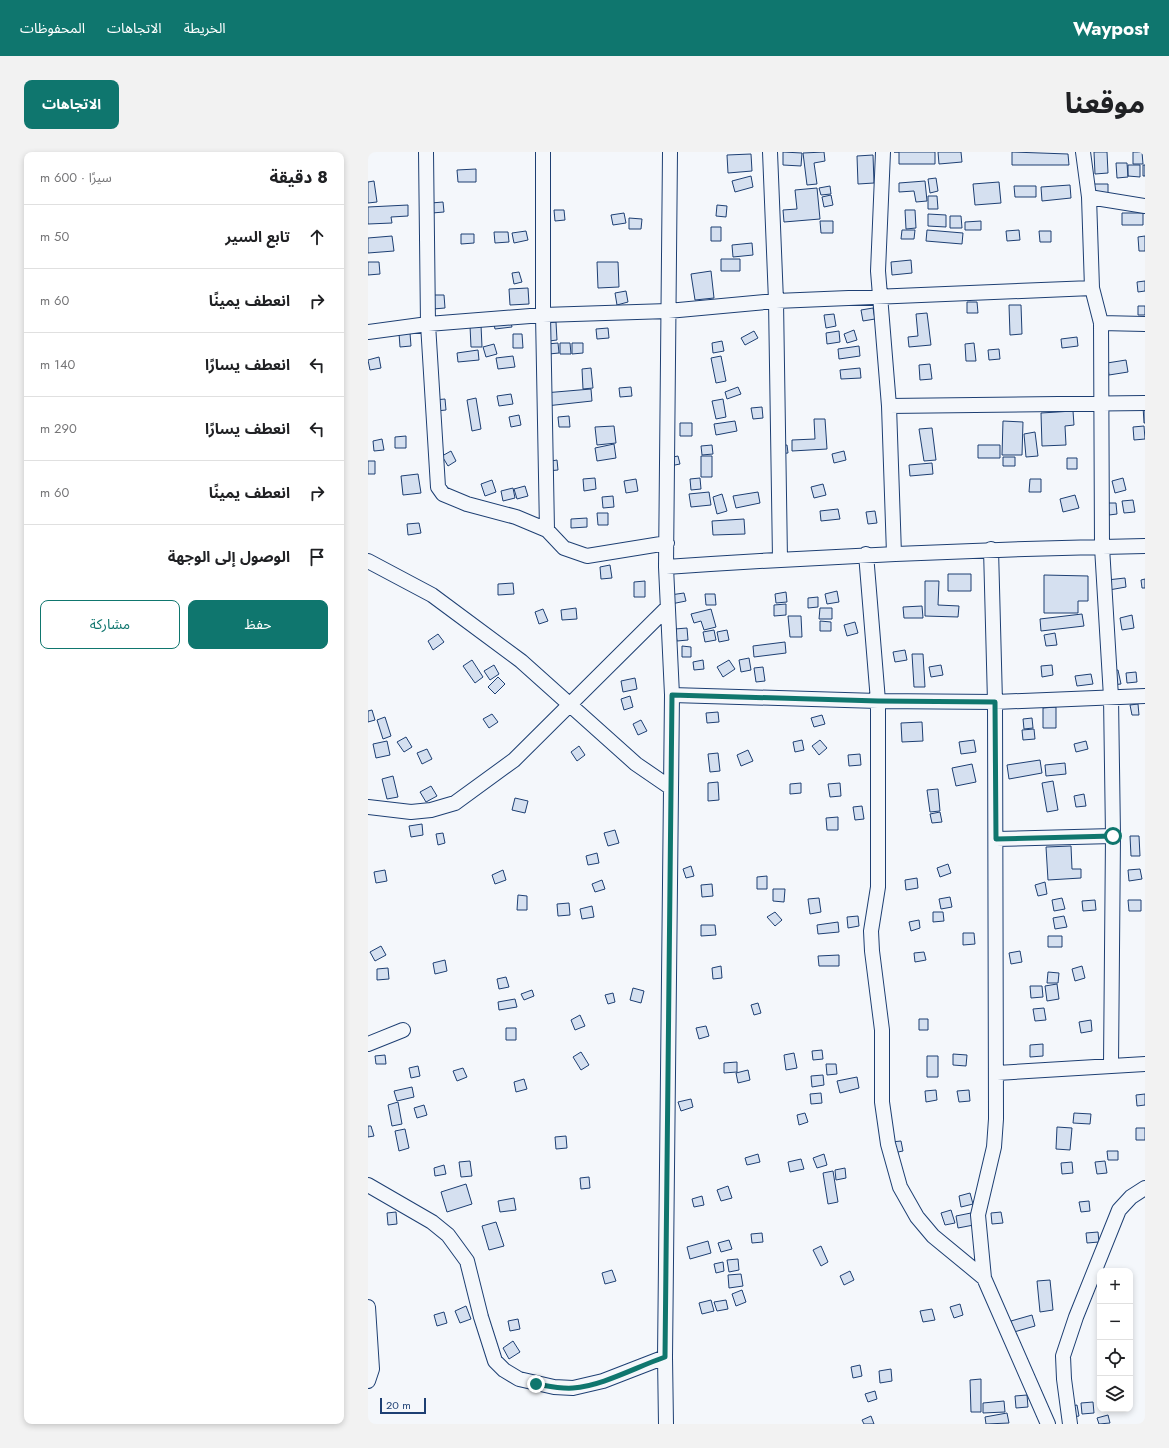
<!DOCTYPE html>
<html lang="ar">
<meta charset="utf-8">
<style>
:root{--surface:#fff;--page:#f2f2f2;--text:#202124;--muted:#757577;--line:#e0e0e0;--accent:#0f766e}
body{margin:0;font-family:Jost,"Noto Sans Arabic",sans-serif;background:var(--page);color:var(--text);direction:rtl}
.controls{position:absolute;right:12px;bottom:12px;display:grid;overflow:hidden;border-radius:8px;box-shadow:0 2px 6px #0003}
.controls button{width:36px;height:36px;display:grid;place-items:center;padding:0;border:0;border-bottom:1px solid var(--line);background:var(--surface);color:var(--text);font:20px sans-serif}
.scale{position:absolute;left:12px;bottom:10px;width:46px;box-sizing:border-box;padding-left:4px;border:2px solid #1d3f73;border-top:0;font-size:11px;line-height:14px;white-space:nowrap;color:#1d3f73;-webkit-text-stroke:3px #f4f7fb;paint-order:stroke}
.stop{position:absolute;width:12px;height:12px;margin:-9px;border:3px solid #0f766e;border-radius:50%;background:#fff}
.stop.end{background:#0f766e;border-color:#fff;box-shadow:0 1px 4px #0008}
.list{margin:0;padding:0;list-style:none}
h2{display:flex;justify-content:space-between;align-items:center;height:52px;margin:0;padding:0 16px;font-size:17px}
h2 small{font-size:13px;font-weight:400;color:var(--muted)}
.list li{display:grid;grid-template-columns:26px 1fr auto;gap:12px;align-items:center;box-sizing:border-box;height:64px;padding:0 16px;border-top:1px solid var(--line)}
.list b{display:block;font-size:15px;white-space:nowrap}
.list em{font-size:13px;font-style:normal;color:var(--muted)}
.actions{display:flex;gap:8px;padding:12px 16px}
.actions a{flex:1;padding:9px 0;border:1px solid var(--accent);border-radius:8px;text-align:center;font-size:14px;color:var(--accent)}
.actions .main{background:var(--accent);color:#fff}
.icon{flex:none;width:22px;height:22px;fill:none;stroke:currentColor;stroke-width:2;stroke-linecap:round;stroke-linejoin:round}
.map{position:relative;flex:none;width:777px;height:1272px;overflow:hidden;direction:ltr;border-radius:8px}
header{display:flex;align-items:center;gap:24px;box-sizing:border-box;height:56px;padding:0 20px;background:var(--accent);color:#fff}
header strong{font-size:19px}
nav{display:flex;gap:22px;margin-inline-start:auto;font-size:14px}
.intro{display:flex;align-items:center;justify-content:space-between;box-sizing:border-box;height:96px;padding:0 24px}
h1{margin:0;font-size:28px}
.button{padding:10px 18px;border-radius:8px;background:var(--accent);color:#fff;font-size:14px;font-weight:700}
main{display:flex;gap:24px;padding:0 24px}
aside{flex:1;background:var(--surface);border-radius:8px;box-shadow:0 2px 6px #0003}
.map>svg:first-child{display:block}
</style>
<header>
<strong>Waypost</strong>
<nav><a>الخريطة</a><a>الاتجاهات</a><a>المحفوظات</a></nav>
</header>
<div class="intro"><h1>موقعنا</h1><a class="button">الاتجاهات</a></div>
<main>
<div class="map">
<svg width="777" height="1272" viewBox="0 0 777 1272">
<rect width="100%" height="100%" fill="#f4f7fb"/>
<path fill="#d5e0f0" stroke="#1d3f73" d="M415,0L434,1L433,14L415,13Z
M456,0L457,9L446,11L449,32L439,33L435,1Z
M526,0H567V12H531V0Z
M570,0H593L594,10L571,12Z
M644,0L700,2L701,13H644Z
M726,0H739L740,21L727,22Z
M765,0H774L775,12H765Z
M383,2L384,19L360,21L359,3Z
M505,3L506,31L490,32L489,4Z
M748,11H759L760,25L749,26Z
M760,13H772V25L760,24Z
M775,13H777V24H775Z
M108,17V30H90L89,18Z
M383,24L385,35L367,40L364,29Z
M568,26L570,39L562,41L560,27Z
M6,29L9,50L0,51V30Z
M557,29L559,49L548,50L546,39L531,40V31Z
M631,30L633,51L607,53L605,32Z
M726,32H740V53H726Z
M702,33L703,46L674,49L673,35Z
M462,34L463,42L453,43L451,36Z
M646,34H668V45H647Z
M449,36L452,67L416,70L415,58L429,57L427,38Z
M463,43L465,53L456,55L454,45Z
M560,44H569L570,57H560Z
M75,50L76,60L64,61L63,51Z
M40,53V64L23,65L24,71L0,72V55Z
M349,53L359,54L358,65L348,64Z
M186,58H196L197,68L187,69Z
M537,58H547L548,76L538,77Z
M256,61L258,71L245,73L243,63Z
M754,61H775V73H754Z
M560,62L578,63V75L560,74Z
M582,64H593L594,76H582Z
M261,66L274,67L273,77H261Z
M452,69H465V81H453Z
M613,69V78H597V70Z
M343,75H353V89H343Z
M534,78H547L546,87H533Z
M559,78L595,81L594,92L558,89Z
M651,78L652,88L639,89L638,79Z
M158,79L160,88L146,91L144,81Z
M671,79H683V90H672Z
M126,80H140L141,90L127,91Z
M93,82H106V91L93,92Z
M24,84L26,99L0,101V86Z
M777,84V99H771L770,85Z
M384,91L385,103L365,105L364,93Z
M353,107H372V119H353Z
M543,108L544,121L524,123L523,110Z
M0,110H11L12,122L0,123Z
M229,110H250L251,135L230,136Z
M343,119L346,146L327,148L323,122Z
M151,120L154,130L146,132L144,121Z
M777,129V139L770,140L769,130Z
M160,136L161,152L142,153L141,137Z
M258,139L260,150L249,153L247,141Z
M64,143H76L77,156L65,157Z
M599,150H609L610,161H599Z
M641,153H653L654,182L642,183Z
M770,154H777V163H770Z
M505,156L507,167L495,169L493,158Z
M559,161L563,193L541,195L540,185L550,184L548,162Z
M466,162L468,174L458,176L456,163Z
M142,166L144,175L127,177L125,168Z
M188,170L189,188L181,189L179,171Z
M113,173L114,195H103L102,174Z
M240,176L241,186L229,187L228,177Z
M486,178L489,188L479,191L476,182Z
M386,179L390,186L377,193L373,186Z
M471,179L472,190L459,192L458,181Z
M31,181H42L43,194L32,195Z
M145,182H154L155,196H145Z
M709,185L710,194L694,196L693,187Z
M354,189L356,199L345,201L344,191Z
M190,191L191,201L181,202L179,192Z
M192,191H202L203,202H192Z
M204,191H215V201L204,202Z
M606,191L608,209H598L597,192Z
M126,192L129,202L118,205L115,195Z
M491,194L492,204L471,207L470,197Z
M631,197L632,207L621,208L620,198Z
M110,198L111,208L90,210L89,201Z
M145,204L147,215L130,217L128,206Z
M353,204L358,229L348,231L343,206Z
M11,205L13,216L2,218L0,208Z
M758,208L760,220L741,223L739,211Z
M562,212L564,227L552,228L551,213Z
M223,216L225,236L215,237L214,217Z
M492,216L493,226L473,227L472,218Z
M263,235L264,244L252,245L251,236Z
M370,235L373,242L359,247L357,240Z
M223,237L224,249L178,254L176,241Z
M143,242L145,252L131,254L129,244Z
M108,246L113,277L104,279L99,248Z
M77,247L78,258L68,259L66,248Z
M355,247L358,265L348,267L344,249Z
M775,254H777V271H776Z
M394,255L395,266L385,267L383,256Z
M705,259L706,273L697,274L698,293L674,294L673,261Z
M151,263L153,273L143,275L141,265Z
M201,264L202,275H191L190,265Z
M446,267H457L459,297L424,299V288L447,287Z
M367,269L369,279L348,283L346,272Z
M635,269L655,270L654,303H634Z
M312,271H324V284H312Z
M246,274L248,291L229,293L227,275Z
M776,274L777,287L766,288L765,275Z
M564,276L568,308L556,309L551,277Z
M667,280L670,304L658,305L656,282Z
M38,284V296H27V285Z
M14,287L16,298L6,299L5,289Z
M246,292L248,306L229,309L227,296Z
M344,293L345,302L334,303L333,294Z
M419,293L420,301L410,302L409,294Z
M610,293H632V306H610Z
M83,299L88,309L80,314L74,304Z
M476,299L478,308L466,311L464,302Z
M310,304L312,312L302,314L300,306Z
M333,304H344V325H333Z
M635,305H647V314H635Z
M699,306H709V317H699Z
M189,308L190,318L179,319L178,310Z
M0,309H7V322H0Z
M564,311L565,322L542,324L541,313Z
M50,322L53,341L35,343L33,324Z
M227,326L228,337L216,339L215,327Z
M332,326L333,337L323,338L322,327Z
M755,326L758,338L747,341L744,329Z
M268,327L270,339L258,341L256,329Z
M662,327H673V340H661Z
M124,328L128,340L117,344L113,332Z
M455,332L458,343L446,346L443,335Z
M157,334L160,344L149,347L146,337Z
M145,336L147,346L135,349L133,339Z
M341,340L343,353L323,355L321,342Z
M390,340L392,351L368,356L365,344Z
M354,342L359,359L349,362L345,345Z
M707,343L711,356L695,360L692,347Z
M245,344L246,355L235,356L234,345Z
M765,348L767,360L756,361L754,349Z
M740,351H748L749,362L741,363Z
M470,357L472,367L453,369L452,359Z
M507,359L509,371L500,372L498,360Z
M229,361H240V373H230Z
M219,366V375L203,376V367Z
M376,367L377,382L345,383L344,369Z
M51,371L53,381L40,383L39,372Z
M242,413L244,426L233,427L232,415Z
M580,422H603V439H580Z
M676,423L720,424V449H710V461H676Z
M757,426L758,435L741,438L739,428Z
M777,427V436H774L773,428Z
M277,429V445H266V430Z
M557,429H571L570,453L591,454L590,465L557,464Z
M145,431L146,442L130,443V432Z
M469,439L471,450L459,452L457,442Z
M418,440L419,450L408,451L407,442Z
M316,441L318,449L303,452L302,443Z
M337,442H347L348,453H338Z
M450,445V455L440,456V446Z
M418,452V463L406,464V453Z
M554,454L555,466H536L535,455Z
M208,456L209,467L194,468L193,458Z
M452,456H464V467H451Z
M175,457L180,469L171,472L167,460Z
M343,457L348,475L336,478L333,469L326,471L323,462Z
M714,462L716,474L673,479L672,467Z
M764,463L766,476L754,478L752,466Z
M420,464H433L434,485H422Z
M452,469L463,470V479H452Z
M487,470L490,481L479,484L476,473Z
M319,476L320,488L309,489L307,477Z
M346,478L348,488L337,490L335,480Z
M359,478L361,488L351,490L349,480Z
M687,481L689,493L678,494L676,483Z
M70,482L76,490L65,498L60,489Z
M417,490L418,501L386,505L385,494Z
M314,494L323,495V505H314Z
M537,498L539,508L527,510L525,500Z
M544,502H555L557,535H546Z
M381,506L383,518L373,520L371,508Z
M104,508L115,525L107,531L95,514Z
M335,508L336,517L326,518L325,510Z
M361,508L367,517L355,525L349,515Z
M126,513L131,522L122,528L116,519Z
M573,513L575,523L563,525L561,515Z
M684,513L685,523L674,525L673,514Z
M395,515L397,529L388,530L386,516Z
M750,518L753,532L743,533L740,519Z
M768,520L769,530L759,531L758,521Z
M723,522L725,532L709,534L707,524Z
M130,525L137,532L127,542L120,535Z
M267,526L269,537L255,540L253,529Z
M262,544L265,555L256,558L253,547Z
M770,552L771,563H764L762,553Z
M688,555V576H675V556Z
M4,558L7,568L0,570V559Z
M350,560L351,570L339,571L338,561Z
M124,562L130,570L121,576L115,567Z
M454,563L457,572L446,575L443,566Z
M17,565L23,584L15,587L9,568Z
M664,566L665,576L656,577L655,567Z
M273,568L279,579L270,583L265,572Z
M554,570L555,589L534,590L533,571Z
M666,577L667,587L655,588L654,578Z
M38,585L44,595L36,600L29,590Z
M434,588L436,598L427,600L425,590Z
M452,588L459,596L451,603L444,594Z
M606,588L608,600L593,602L591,590Z
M19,589L22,603L8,606L5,592Z
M718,589L720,597L708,600L706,592Z
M211,594L217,603L209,609L203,600Z
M59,597L64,607L54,612L49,601Z
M380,598L385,609L373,614L369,603Z
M350,601L352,619L342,620L340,602Z
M492,602L493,613L481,614L480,603Z
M672,608L674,621L641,627L639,613Z
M697,611L698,622L678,624L677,613Z
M604,612L608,630L588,634L584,616Z
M25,624L30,645L19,647L14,627Z
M685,629L690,658L679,660L674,631Z
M350,630L351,648L340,649V631Z
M433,631V641L422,642V632Z
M472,631L473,644L462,645L460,632Z
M63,634L69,644L58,650L52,640Z
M570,637L572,659L562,660L559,638Z
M716,642L718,654L708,655L706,644Z
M147,646L160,649L157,661L144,658Z
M494,654L496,667L487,668L485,655Z
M572,660L574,670L564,671L562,662Z
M470,665V678H459L458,666Z
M54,672L55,683L43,685L41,674Z
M247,678L251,691L240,694L236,681Z
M75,681L77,691L70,693L68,682Z
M762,684H771L772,704H763Z
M703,694L704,717H713V726L680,728L678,695Z
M229,701L231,711L220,713L218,704Z
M580,712L583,721L572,725L569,716Z
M323,714L326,724L318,726L315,717Z
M772,717L774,727L761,729L760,718Z
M17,718L19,729L8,731L6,720Z
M135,718L138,728L127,732L124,723Z
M399,724V737H389V725Z
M549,726L550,736L538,738L537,728Z
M234,728L237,737L227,740L224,732Z
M677,730L679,742L670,744L667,733Z
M344,732L345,744L334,745L333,733Z
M405,737H417L416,750L405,749Z
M150,743L159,744V758H149Z
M582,745L584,755L573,757L571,747Z
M451,746L453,760L442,762L440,747Z
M694,746L697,757L686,759L684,748Z
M727,748L728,758L715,759L714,749Z
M760,748H773V759H761Z
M201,751L202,763L190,764L189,752Z
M224,754L226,765L214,767L212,757Z
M407,760L414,768L407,774L399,765Z
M565,760H575L576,769L565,770Z
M490,764L491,774L480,776L479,765Z
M696,764L699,775L687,777L685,766Z
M551,768L552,776L543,779L541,770Z
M470,770L471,780L450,782L449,773Z
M333,773H347L348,783L333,784Z
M595,781H606L607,792L595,793Z
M680,784H694V795H680Z
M13,794L18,803L7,809L2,800Z
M652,799L654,810L643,812L641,801Z
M556,800L558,808L547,810L546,801Z
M471,803V814H451L450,804Z
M77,808L79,819L67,822L65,811Z
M353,814L354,826L345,827L344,816Z
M714,814L717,826L707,829L704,817Z
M20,816L21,827L9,828V817Z
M680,820L691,821L690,831H679Z
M138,825L141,835L131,837L129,827Z
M689,832L691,847L679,849L677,834Z
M662,834H674L675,845L663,846Z
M265,836L276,839L273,851L262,848Z
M164,838L166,844L156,848L153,842Z
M245,841L247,850L240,852L237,843Z
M147,847L149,855L131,858L130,850Z
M390,851L393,861L386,863L383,853Z
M676,856L678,868L667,869L665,857Z
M212,863L217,874L207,878L203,868Z
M551,867H560V878H551Z
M723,868L724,879L713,881L711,870Z
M338,874L341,884L331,887L328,876Z
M138,876H148V888H138Z
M675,892V904L662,905V893Z
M454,898L455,907L445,908L444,899Z
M213,900L221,913L213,918L205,905Z
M426,901L429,916L418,918L416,903Z
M585,902L599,903L598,914L585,913Z
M17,903L18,912H8L7,904Z
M559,904H570V925H559Z
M369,910V920L356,921V911Z
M458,912H468L469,922L459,923Z
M50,914L52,924L43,926L41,916Z
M95,916L99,925L89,929L85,919Z
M380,918L382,928L370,931L368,921Z
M455,923L456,933L444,935L443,924Z
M489,925L491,936L472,941L469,929Z
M156,927L159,937L148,940L146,930Z
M44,935L46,945L29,949L26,939Z
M568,938L569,948L558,950L557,939Z
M601,938L602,949L591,950L589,939Z
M453,941L454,951L443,952L442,942Z
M777,942V953L769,954L768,943Z
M323,947L325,955L313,959L310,950Z
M30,950L34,972L24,974L20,953Z
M56,953L59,963L49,966L46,956Z
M437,961L440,970L431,973L429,963Z
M706,961L723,962L722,972L705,971Z
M0,974H3L6,984L0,985Z
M689,975L704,976L702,998L688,997Z
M768,976H777V988H768Z
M37,977L41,996L31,999L27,979Z
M198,984L199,996L188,997L187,985Z
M533,989L535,999L525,1001L523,990Z
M739,999H750V1008H740Z
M390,1002L392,1010L379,1013L377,1006Z
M456,1002L459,1013L449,1016L445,1006Z
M433,1007L436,1017L422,1020L420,1010Z
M102,1009L104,1024L93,1025L91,1010Z
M737,1009L739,1021L729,1022L727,1010Z
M704,1010L705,1021L694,1022L693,1011Z
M76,1013L78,1022L67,1024L66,1016Z
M477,1016L478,1026L468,1028L467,1018Z
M465,1019L470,1050L460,1052L455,1021Z
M221,1025L222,1036L213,1037L212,1026Z
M98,1032L104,1052L79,1060L73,1040Z
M360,1034L364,1046L353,1049L349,1038Z
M602,1041L605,1052L593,1055L591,1044Z
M334,1044L336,1053L326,1055L324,1047Z
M146,1046L148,1058L132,1060L130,1049Z
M721,1049L722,1059L713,1060L711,1050Z
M583,1058L587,1071L577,1073L573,1061Z
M28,1060L29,1072L20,1073L19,1061Z
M608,1060L611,1072L590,1076L588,1064Z
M633,1060L635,1071L624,1072L623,1061Z
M128,1070L136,1094L121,1098L114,1074Z
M730,1080L731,1090L719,1091L718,1081Z
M394,1081L395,1090L384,1091L383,1082Z
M361,1088L364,1097L353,1100L350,1091Z
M340,1089L343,1101L322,1107L319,1095Z
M453,1094L460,1110L453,1114L445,1098Z
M370,1107L371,1118L361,1120L359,1108Z
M355,1110L356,1119L348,1121L346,1112Z
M244,1118L248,1129L237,1132L234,1121Z
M482,1119L486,1128L476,1133L472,1124Z
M373,1122L375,1134L361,1136L360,1123Z
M682,1128L685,1158L672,1160L669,1129Z
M374,1138L378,1150L368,1154L364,1142Z
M343,1148L346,1159L334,1162L331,1151Z
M358,1148L360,1157L349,1159L346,1150Z
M592,1152L595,1163L586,1166L582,1155Z
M98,1154L103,1167L92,1171L87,1159Z
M564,1157L567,1168L555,1170L552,1159Z
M76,1160L79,1171L69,1174L66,1163Z
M664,1163L667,1174L646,1180L643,1169Z
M150,1167L152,1177L142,1179L140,1169Z
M145,1189L152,1200L141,1207L135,1196Z
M492,1213L494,1224L485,1226L483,1215Z
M523,1217L524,1229L512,1231L511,1219Z
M613,1227V1260H603L602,1228Z
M507,1239L509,1247L500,1250L497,1242Z
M659,1243L660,1255L648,1256L647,1244Z
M636,1249L637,1260L615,1261V1251Z
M725,1250L726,1261L714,1262L713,1251Z
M709,1253L711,1264L700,1266L698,1255Z
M639,1261L641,1271L618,1272L617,1265Z
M740,1263L742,1271L731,1272L729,1266Z
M503,1264L506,1272H496L494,1268Z"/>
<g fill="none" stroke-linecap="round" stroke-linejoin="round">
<g stroke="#1d3f73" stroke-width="16">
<path id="minor" d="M58,0L60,172L70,335L75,342L99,352L148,365L179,378L196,396L219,404L299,391
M175,0V163L179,378
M402,0L408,149L412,407
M515,0L510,119L521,254L526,402
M715,0L721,45L724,136L733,171L734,395L743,545L745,684L743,913
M721,45L777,54
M733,171L777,172
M0,180L60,172L175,163L300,159L408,149L724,136
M521,254L777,251
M623,397L627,550L628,967L626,995L610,1063L616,1126L680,1272
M498,402L510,549V735L503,779L504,799L514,878V950L520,992L532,1035L549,1065L565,1084L616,1126
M0,409L64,443L153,509L268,612L303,636
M298,415C458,404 617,397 777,394
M304,543L510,549L627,550L777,544
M0,655L43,660L63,658L87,651L146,608L299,456
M628,687L745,684
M0,892L35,878
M629,921L777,912
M0,1033L64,1070L80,1083L99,1109L113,1165L127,1209L136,1218L151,1227L186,1235L205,1236L235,1229L297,1205
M0,1155L4,1217L0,1229
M298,1272L297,1205L304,543L298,415L302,0
M702,1272L696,1227L695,1204L708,1165L751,1058L763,1045L777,1036"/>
</g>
<use href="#minor" stroke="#f4f7fb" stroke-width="14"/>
</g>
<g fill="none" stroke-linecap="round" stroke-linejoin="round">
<path stroke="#0f766e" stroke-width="5" d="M168,1232C180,1234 192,1237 205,1236C234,1234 268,1215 297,1205L304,543L510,549L627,550L628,687L745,684"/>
</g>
</svg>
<div class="controls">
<button>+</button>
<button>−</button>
<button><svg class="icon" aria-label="locate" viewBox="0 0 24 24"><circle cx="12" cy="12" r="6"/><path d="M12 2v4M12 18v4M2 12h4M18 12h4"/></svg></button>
<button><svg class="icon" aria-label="layers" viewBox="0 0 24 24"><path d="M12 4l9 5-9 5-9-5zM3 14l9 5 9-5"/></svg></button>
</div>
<div class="scale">20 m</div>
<div class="stop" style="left:745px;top:684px"></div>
<div class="stop end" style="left:168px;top:1232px"></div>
</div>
<aside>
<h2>8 دقيقة<small>سيرًا · 600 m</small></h2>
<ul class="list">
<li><svg class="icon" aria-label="ahead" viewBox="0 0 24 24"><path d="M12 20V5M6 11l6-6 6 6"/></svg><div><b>تابع السير</b></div><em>50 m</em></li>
<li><svg class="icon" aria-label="right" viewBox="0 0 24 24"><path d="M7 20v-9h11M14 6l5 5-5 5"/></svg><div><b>انعطف يمينًا</b></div><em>60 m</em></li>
<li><svg class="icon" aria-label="left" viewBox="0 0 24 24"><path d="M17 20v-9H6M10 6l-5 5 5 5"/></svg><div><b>انعطف يسارًا</b></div><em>140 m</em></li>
<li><svg class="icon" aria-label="left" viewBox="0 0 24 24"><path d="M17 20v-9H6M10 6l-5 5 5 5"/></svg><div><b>انعطف يسارًا</b></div><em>290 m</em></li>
<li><svg class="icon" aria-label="right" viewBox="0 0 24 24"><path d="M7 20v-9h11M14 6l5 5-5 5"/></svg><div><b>انعطف يمينًا</b></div><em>60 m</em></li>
<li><svg class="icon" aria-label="arrive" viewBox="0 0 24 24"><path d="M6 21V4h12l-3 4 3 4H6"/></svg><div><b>الوصول إلى الوجهة</b></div></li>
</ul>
<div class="actions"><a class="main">حفظ</a><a>مشاركة</a></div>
</aside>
</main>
